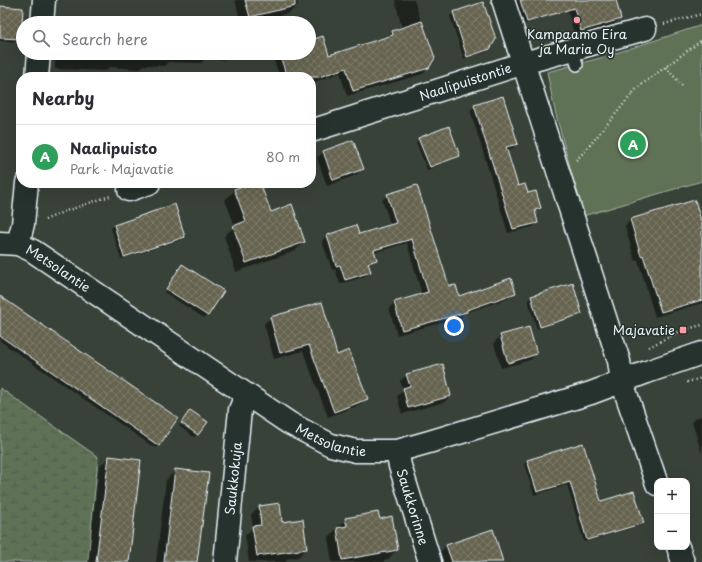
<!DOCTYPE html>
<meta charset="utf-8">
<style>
:root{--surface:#fff;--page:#f2f2f3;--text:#2b2b33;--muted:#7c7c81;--line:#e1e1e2;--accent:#8a5d65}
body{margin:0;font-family:"Playpen Sans",sans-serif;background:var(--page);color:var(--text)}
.controls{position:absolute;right:12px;bottom:12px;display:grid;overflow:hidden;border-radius:8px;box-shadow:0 4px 16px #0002}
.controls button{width:36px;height:36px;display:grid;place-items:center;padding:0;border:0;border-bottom:1px solid var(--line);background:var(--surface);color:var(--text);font:20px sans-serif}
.you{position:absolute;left:454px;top:326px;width:14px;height:14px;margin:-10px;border:3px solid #fff;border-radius:50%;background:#1a73e8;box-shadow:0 0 0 6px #1a73e833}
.badge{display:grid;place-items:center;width:26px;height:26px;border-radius:50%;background:var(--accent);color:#fff;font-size:13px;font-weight:700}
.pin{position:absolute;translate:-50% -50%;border:2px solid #fff;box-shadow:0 1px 4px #0006}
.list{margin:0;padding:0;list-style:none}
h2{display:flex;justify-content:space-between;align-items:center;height:52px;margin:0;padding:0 16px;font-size:17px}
h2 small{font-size:13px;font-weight:400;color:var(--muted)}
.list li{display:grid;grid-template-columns:26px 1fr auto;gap:12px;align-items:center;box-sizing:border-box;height:64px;padding:0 16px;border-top:1px solid var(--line)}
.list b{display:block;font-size:15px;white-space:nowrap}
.list p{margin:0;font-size:13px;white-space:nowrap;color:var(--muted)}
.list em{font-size:13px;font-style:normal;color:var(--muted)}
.icon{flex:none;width:22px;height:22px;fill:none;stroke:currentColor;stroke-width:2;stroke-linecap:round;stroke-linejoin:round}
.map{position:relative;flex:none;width:702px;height:562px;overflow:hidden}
.search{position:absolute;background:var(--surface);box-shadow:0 4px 16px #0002;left:16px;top:16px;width:300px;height:44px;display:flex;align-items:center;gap:10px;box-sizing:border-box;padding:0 14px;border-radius:22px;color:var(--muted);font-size:15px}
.panel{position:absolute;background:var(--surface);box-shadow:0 4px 16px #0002;left:16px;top:72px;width:300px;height:116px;border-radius:16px}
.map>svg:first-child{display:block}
</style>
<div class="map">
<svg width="702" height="562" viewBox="0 0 702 562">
<defs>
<pattern id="wetland-marsh" width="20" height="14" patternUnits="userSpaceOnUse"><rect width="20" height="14" fill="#5e7255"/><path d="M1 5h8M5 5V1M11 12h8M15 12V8" fill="none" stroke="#515b4f"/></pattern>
<pattern id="building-cross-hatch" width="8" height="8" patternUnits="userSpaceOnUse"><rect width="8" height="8" fill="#666450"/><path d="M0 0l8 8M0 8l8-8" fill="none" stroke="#7c7b6a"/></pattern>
</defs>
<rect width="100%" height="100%" fill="#394238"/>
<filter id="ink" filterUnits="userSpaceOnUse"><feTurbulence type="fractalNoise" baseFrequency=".025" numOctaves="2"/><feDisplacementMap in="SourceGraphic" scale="8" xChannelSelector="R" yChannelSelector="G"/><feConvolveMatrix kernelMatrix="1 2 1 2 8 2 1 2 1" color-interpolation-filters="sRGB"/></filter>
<g filter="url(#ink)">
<path fill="url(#wetland-marsh)" stroke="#a3b2a6" d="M0,388L98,457L88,562H0Z"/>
<path fill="#5e7255" stroke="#a3b2a6" d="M702,25V181L583,216L554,107L547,72L604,57Z"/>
<path fill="#0007" d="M235,0H297L298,5L289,13L250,23H241Z
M395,0H414L433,58L428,68L423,74L347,96L340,73L311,83V77H280L273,58L278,53H309V42L329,56L386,38L392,32L402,29Z
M516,0H549L553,13L550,16L524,24Z
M571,0H614L620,18L614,25L575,36L566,6Z
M0,7L22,9L20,39L17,42L0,41Z
M453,13L489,49L486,52L464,59L450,16Z
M55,53H228L223,60L205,59L201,63L168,62L164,66L144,65L140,69L109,67L106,71L55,69Z
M475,106L517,143L513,148L506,150L518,187L527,194L539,208L535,212L537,222L533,227L508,233L470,110Z
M419,139L459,155L456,158L427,170L416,142Z
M323,152L362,169L356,175L327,186L317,158Z
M256,183H259L270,214L304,242L295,251L236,272L224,236L235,226L225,200L235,190Z
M388,195L449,288L458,297L514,293L509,298L465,313L461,317L397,335L389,308L394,303L422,295L407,243L373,253L376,260L368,266L370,272L364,277L340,284L335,269L332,270L322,241L327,235H358L391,226L382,200Z
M694,201L702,227V303L655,317L638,260L635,261L625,226L630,220Z
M174,206L184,237L181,240L121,259L111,228L114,225Z
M182,265L223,291L204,318L164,292Z
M0,297L158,445L155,448L0,341Z
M531,297L581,313L578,316L537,329L528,300Z
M270,318L336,356L367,398L360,405L328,417L303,351L274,359L264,324Z
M500,336L536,354L530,360L501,368L494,343Z
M407,375L450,396L444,402L402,414L397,396L403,390L400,381Z
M187,414L197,434L194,437L179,426Z
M702,416V454L692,422L695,418Z
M583,445L600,502L642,523L639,526L584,542L567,485L534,495L524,464L528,461Z
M109,457L128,562H88L99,467Z
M176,470L196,562H156L166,480Z
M279,504L282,523L306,549L298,557L286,559V562H249L245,535L253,528L251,515L259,507Z
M346,519L379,520L397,550L388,559L384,560V562H332L328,538Z
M447,545L501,562H444L440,552Z"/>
<path fill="url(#building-cross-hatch)" stroke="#e8f1f8" d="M245,0H295V6L250,17Z
M520,0H616L621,19L581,31L574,8L527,22Z
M483,2L496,39L490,49L467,57L453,12Z
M0,6L23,8L21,39L0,38Z
M422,21L435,58L429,68L353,91L346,68L319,77H287L279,53H309V41L323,36L329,55L393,35L392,31Z
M178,53H229V55L207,54V58H177Z
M503,96L518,144L506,147L518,186L525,184L528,193L536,191L541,208L535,210L538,223L513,229L474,105Z
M449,126L460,156L430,167L418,138Z
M353,140L364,169L333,180L323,151Z
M253,183H260L271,212L292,204L305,242L246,263L233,226L246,221L234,189Z
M417,185L449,286L456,285L459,296L511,278L516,293L467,310V312L402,330L394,302L428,292L412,239L374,250L377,260L368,263L371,272L345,280L340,265L336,266L327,235L356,225L359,234L396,223L387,194Z
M695,200L702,224V300L661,312L643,255L641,256L630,219Z
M175,204L185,237L124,257L114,225Z
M182,264L224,291L208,316L166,289Z
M573,283L582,314L540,327L531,296Z
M0,296L178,418L159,446L0,336Z
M322,302L337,355L349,350L368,399L334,412L309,345L280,353L270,317Z
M529,327L537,354L508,363L500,335Z
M443,364L451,396L408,408L403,388L410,386L406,374Z
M190,410L208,422L198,435L181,423Z
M583,443L601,501L634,491L644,523L587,540L570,482L537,492L527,460Z
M109,456L141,460L129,562H96Z
M175,469L209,473L197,562H164Z
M280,503L282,522L303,519L307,549L257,556L252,526L261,525L259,506Z
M378,512L380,519L392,516L398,550L342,560L337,528L347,526L345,518Z
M493,529L503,562H452L446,545Z"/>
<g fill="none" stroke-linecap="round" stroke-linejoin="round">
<g stroke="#e8f1f8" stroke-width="14">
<path id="service" d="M573,49L577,65"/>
</g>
<g stroke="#e8f1f8" stroke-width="25">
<g id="minor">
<path d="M503,0L619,361L622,382L657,484"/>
<path d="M42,23L44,0"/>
<path d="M37,77L39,53"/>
<path id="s1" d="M311,131L524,63L645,29"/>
<path d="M129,190L149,183"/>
<path d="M18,244L23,224L27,183"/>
<path id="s2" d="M397,451L400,466L430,562"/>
<path d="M678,547L683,562"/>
<path id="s3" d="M225,562L240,410L246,395"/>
</g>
</g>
<g stroke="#e8f1f8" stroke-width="25">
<g id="tertiary">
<path id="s4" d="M0,243L18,244L33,251L289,423L331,445L356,451H397L429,442L591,393L647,372L702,353"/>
</g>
</g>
<path stroke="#e8f1f8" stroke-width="2.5" stroke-dasharray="1 3" stroke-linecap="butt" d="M664,24L702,14
M666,67L683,87
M576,160L585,151L637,88L702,40
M45,220L63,212L110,196
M649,347L683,330L702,325
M687,382L702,378"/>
<use href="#service" stroke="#26332d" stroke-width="11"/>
<use href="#minor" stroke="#26332d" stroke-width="22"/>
<use href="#tertiary" stroke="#26332d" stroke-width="22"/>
</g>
</g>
<g fill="#ff9aa2" stroke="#26332d" stroke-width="1.5">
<circle cx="577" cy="20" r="4"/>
<rect x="679" y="326" width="8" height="8" rx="2"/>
</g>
<g text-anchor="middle" stroke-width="3" stroke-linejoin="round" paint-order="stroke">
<g font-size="13" fill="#e8f1f8" stroke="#26332d">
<text x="577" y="39">Kampaamo Eira<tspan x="577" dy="15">ja Maria Oy</tspan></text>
<text x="675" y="335" text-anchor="end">Majavatie</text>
</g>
<g font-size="13" fill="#e8f1f8" stroke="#26332d">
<text dy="5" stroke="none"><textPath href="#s1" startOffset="162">Naalipuistontie</textPath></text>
<text dy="5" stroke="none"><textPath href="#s4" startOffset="65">Metsolantie</textPath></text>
<text dy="5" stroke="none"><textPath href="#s4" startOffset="389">Metsolantie</textPath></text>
<text dy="5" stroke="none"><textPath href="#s3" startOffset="84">Saukkokuja</textPath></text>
<text dy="5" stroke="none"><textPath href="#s2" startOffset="58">Saukkorinne</textPath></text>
</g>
</g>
</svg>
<div class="controls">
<button>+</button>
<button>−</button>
</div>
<div class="you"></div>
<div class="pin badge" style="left:633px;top:144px;background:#2e9e5b">A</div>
<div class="search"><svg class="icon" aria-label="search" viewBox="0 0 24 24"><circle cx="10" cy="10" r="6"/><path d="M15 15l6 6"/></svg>Search here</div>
<section class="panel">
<h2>Nearby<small></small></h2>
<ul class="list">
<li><span class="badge" style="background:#2e9e5b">A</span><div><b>Naalipuisto</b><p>Park · Majavatie</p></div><em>80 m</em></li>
</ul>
</section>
</div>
